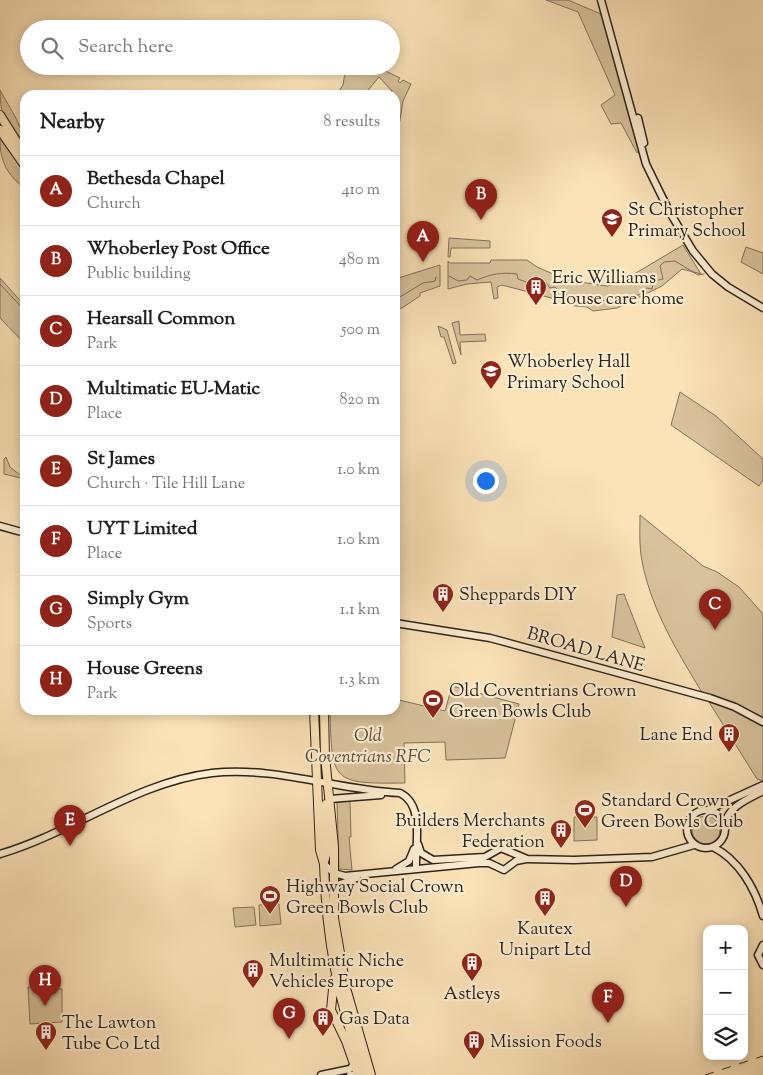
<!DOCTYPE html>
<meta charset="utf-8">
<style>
:root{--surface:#fff;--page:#f6f6f6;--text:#202124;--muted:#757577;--line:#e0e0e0;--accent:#8f2418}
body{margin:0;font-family:"Sorts Mill Goudy",serif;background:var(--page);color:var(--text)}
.controls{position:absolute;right:15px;bottom:15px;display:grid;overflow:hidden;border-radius:10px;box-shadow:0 2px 12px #0003}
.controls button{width:45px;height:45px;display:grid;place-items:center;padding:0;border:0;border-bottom:1px solid var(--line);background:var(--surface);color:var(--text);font:25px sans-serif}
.you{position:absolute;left:485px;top:480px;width:18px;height:18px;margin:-12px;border:4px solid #fff;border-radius:50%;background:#1a73e8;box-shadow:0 0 0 8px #1a73e833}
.badge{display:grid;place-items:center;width:32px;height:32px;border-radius:50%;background:var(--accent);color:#fff;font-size:16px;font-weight:700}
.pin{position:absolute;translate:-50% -41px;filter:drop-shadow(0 1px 2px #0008)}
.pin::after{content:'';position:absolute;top:26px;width:18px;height:15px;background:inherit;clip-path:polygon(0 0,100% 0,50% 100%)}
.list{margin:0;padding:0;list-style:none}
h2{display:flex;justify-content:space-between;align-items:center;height:65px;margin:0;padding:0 20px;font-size:21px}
h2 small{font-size:16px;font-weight:400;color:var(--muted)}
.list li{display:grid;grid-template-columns:32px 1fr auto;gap:15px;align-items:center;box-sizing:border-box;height:70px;padding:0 20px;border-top:1px solid var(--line)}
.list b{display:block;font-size:19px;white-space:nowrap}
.list p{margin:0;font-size:16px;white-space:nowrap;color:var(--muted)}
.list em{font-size:16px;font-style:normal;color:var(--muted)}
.icon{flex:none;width:28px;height:28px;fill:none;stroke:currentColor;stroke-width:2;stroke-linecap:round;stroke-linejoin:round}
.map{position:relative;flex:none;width:763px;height:1075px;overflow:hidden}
.search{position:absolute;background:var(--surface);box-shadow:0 2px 12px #0003;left:20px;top:20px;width:380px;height:55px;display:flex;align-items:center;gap:12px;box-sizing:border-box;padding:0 18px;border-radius:28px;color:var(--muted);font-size:19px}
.panel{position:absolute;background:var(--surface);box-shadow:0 2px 12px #0003;left:20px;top:90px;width:380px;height:625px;border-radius:15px}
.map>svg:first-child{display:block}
</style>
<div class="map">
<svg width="763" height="1075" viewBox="0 0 763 1075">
<rect width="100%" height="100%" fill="#fbe2b7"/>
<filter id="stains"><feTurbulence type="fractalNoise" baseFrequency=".004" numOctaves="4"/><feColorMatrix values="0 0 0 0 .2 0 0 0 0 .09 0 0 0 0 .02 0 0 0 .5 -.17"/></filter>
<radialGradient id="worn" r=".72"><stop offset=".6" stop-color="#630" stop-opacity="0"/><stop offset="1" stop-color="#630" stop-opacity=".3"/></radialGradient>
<path fill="#d8c29c" stroke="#82725c" d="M546,0H568L601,14L616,60L639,150L637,153L621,123L611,124L601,105L615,95L578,12Z
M346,66H375L400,78L398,81L400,83L403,80L411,84L403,101L397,138L395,137V95H390L392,91L379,77L364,95H336L343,85Z
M0,90C10,109 25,128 25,150C8,126 0,120 0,90Z
M0,139L25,173V189C7,174 0,162 0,139Z
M449,238L490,241V248H451L450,257H448Z
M683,245L701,274L682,269L662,286L617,308L593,311L587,307L557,304L555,299L502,285L497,287L498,298L494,299L491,282L467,284L448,289V261L450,263H490L491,260H527L537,267L567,280L607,286L619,283Z
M746,247L763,253V274L741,262Z
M440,265V286L420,293V296L402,308L395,309V279Z
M0,278L25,306V344L0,318Z
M459,321L460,335L485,334L486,341L460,342L461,355L452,323Z
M438,326L447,330L456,363L453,364L444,337H441Z
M680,392L716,416L763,459V480L759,486L671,425Z
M6,457L10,467L25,479L4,474V459Z
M640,515L703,566L717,572L739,587L763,614V717L735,703L703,694C678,653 651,609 642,561C639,546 640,530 640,515Z
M624,594L645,648L612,637L617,595Z
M452,686L519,704L505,758L446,760L445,742L404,743L405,783C331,784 332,782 330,710H395V699L445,711Z
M709,702L726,707L763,727V781L757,779Z
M350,801L351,837H349L352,870L339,869L337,802Z
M692 830a14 14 0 1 1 28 0a14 14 0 1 1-28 0Z
M574,817H597V840L574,841Z
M279,904L281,924L260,926L259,905Z
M254,907L256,925L235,927L233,908Z
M28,987L62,989V1022L30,1024Z"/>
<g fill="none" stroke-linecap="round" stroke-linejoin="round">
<path stroke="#7f6f59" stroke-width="1" d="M449,276L458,281L467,280L470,276L477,280C491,274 502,272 517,274L518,279L534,285L543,279L550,288L555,287L560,292L582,302L588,299L592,302L596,296L603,301L620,296L639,295L646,288L652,289L654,281L663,279L660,266L664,262L675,261L698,275L704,274
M0,284L25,311
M395,300L423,283L435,281L436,277"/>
<g stroke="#2d231b" stroke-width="9">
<path id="secondary" d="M601,0L646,164L669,211L693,251L712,274L728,287L763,308
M638,118L644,143
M0,526L25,533
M395,623L490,638L710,698L735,707L763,722
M330,799L381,795
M708,810L763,785
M687 829a19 19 0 1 1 38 0a19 19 0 1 1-38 0Z
M725,825C727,807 748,799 763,791
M418,844L421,853L433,860L485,857L501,848L527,859L574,860L652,857L694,845
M713,847C739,860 755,888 763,916
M0,854C72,833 136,782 212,773C275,766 337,790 400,793C425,805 415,845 416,868
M324,864L334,873L345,876L479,863H489L504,870L516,861L526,859
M396,869L409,861L414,849
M333,894L340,884L357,878
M763,945L758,955L763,965
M321,1075L350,1069L354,1064
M350,1075H354"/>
</g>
<g stroke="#2d231b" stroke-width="10">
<path id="highway" d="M0,115L25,155
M0,130L25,166
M314,710L320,850L324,864C326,940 339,1003 364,1075
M324,710L325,756L334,847V918L346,988L371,1075
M324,862L327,851L326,804
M334,979L331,1010L346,1041L358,1075"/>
</g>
<use href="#secondary" stroke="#fcecd0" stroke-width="6"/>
<use href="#highway" stroke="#fbe2b7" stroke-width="8"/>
<path stroke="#2d231b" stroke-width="1" stroke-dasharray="9 9" stroke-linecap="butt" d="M705,1075L763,1056"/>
</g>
<defs>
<g id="school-pin" transform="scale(1.125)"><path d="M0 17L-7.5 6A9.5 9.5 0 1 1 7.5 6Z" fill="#8f2418" stroke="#fcecd0"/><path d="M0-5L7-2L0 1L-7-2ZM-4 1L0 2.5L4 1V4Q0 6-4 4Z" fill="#fff"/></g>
<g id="building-pin" transform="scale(1.125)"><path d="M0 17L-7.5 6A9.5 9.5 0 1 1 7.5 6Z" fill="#8f2418" stroke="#fcecd0"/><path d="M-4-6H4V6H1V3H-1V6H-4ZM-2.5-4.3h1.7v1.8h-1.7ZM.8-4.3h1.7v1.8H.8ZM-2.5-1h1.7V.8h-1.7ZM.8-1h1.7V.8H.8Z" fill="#fff"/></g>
<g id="stadium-pin" transform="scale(1.125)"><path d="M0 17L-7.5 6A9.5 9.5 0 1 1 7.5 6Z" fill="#8f2418" stroke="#fcecd0"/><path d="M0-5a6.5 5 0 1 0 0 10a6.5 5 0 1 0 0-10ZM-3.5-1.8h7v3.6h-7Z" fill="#fff"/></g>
</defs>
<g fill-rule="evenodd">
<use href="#school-pin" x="612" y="219"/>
<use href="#building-pin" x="536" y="287"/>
<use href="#school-pin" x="491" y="371"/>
<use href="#building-pin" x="443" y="594"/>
<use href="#stadium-pin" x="433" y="700"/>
<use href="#building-pin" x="729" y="734"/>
<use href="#stadium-pin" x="585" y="810"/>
<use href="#building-pin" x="561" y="830"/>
<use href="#stadium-pin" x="270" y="896"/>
<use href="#building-pin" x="545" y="898"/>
<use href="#building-pin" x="472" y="963"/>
<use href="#building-pin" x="253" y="970"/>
<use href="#building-pin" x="323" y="1018"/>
<use href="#building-pin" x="46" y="1032"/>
<use href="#building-pin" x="474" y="1041"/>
</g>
<g text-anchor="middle" stroke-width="4.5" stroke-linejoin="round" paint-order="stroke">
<g font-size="18" fill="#2d231b" stroke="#fcecd0" text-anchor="start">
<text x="628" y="215">St Christopher<tspan x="628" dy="21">Primary School</tspan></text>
<text x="552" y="283">Eric Williams<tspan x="552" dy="21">House care home</tspan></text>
<text x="507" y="367">Whoberley Hall<tspan x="507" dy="21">Primary School</tspan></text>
<text x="459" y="600">Sheppards DIY</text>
<text x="449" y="696">Old Coventrians Crown<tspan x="449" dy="21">Green Bowls Club</tspan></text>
<text x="713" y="740" text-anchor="end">Lane End</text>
<text x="601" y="806">Standard Crown<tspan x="601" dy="21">Green Bowls Club</tspan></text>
<text x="545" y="826" text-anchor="end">Builders Merchants<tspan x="545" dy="21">Federation</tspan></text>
<text x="286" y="892">Highway Social Crown<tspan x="286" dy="21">Green Bowls Club</tspan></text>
<text x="545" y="934" text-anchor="middle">Kautex<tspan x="545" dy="21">Unipart Ltd</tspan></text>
<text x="269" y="966">Multimatic Niche<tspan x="269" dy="21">Vehicles Europe</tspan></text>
<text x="472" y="999" text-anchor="middle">Astleys</text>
<text x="339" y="1024">Gas Data</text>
<text x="62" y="1028">The Lawton<tspan x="62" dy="21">Tube Co Ltd</tspan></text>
<text x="490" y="1047">Mission Foods</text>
</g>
<g font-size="18" fill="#2d231b" stroke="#fcecd0">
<text transform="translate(586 649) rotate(16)" y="6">BROAD LANE</text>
</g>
<g font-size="18" font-style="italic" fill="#584b3b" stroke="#fcecd0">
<text x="368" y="741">Old<tspan x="368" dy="21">Coventrians RFC</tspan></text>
</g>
</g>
<rect width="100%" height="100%" filter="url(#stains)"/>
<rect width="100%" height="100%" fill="url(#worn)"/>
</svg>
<div class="controls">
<button>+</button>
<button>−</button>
<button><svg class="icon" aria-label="layers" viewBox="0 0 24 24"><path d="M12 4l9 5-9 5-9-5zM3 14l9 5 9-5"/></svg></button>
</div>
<div class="you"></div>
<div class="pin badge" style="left:423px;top:262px">A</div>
<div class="pin badge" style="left:481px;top:220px">B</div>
<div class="pin badge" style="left:715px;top:630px">C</div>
<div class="pin badge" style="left:626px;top:907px">D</div>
<div class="pin badge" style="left:70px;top:846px">E</div>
<div class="pin badge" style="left:608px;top:1023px">F</div>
<div class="pin badge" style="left:289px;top:1039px">G</div>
<div class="pin badge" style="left:45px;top:1006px">H</div>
<div class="search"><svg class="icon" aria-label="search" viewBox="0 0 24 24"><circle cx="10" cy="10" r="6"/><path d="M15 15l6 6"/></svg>Search here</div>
<section class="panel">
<h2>Nearby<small>8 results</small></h2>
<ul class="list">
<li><span class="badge">A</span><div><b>Bethesda Chapel</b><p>Church</p></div><em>410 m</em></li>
<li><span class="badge">B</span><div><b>Whoberley Post Office</b><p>Public building</p></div><em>480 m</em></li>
<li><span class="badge">C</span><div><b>Hearsall Common</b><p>Park</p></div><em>500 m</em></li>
<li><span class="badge">D</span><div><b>Multimatic EU-Matic</b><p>Place</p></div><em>820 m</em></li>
<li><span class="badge">E</span><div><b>St James</b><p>Church · Tile Hill Lane</p></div><em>1.0 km</em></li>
<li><span class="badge">F</span><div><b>UYT Limited</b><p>Place</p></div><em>1.0 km</em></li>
<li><span class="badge">G</span><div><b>Simply Gym</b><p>Sports</p></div><em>1.1 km</em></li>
<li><span class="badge">H</span><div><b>House Greens</b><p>Park</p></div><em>1.3 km</em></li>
</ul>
</section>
</div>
